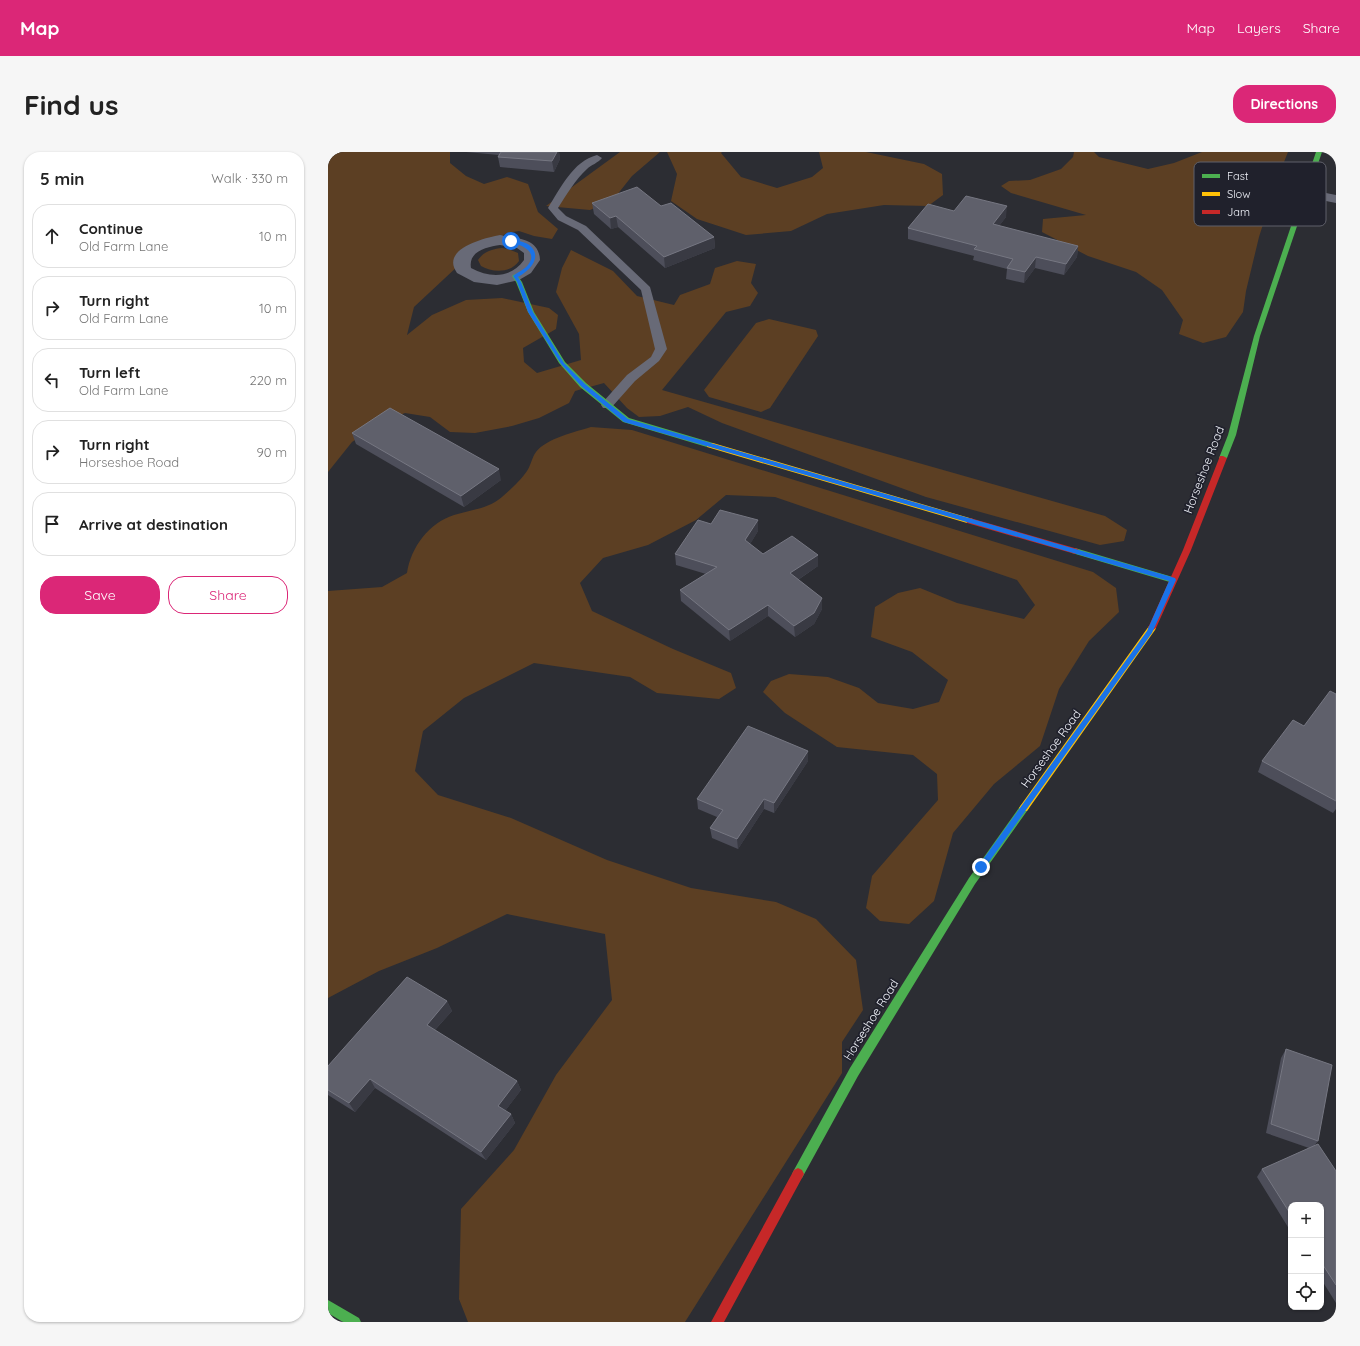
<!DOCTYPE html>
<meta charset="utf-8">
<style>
:root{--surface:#fff;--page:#f6f6f6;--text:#222;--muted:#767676;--line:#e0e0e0;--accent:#db2777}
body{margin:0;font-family:Quicksand,sans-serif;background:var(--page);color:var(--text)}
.controls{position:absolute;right:12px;bottom:12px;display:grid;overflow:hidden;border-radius:8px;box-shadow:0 1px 3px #0004}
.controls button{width:36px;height:36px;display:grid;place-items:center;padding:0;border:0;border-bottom:1px solid var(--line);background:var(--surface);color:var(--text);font:20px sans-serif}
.stop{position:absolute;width:12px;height:12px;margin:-9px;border:3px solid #1a73e8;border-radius:50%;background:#fff}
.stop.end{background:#1a73e8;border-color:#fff;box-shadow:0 1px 4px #0008}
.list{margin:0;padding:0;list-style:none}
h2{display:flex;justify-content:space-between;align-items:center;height:52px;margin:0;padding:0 16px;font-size:17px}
h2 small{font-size:13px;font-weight:400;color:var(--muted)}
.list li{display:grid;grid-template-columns:26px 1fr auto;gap:12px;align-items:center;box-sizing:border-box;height:64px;margin:0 8px 8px;padding:0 8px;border:1px solid var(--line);border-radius:16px}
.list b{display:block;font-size:15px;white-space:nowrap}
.list p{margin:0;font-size:13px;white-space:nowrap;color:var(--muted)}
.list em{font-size:13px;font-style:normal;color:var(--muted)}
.actions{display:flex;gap:8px;padding:12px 16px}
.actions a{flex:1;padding:9px 0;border:1px solid var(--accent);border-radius:16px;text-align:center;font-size:14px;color:var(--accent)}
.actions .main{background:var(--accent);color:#fff}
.icon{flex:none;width:22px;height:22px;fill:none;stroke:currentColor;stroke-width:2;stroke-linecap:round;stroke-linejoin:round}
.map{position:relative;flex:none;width:1008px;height:1170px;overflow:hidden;border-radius:16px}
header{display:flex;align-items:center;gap:24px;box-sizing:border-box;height:56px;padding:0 20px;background:var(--accent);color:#fff}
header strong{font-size:19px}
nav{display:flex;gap:22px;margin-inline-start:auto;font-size:14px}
.intro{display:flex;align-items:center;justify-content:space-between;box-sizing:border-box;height:96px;padding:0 24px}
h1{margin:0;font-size:28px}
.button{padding:10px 18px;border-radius:16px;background:var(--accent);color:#fff;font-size:14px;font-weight:700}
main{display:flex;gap:24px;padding:0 24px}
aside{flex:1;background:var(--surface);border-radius:16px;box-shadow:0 1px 3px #0004}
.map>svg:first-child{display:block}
</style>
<header>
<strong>Map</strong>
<nav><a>Map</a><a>Layers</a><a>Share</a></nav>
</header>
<div class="intro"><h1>Find us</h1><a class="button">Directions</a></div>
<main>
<aside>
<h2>5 min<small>Walk · 330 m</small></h2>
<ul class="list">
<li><svg class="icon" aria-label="ahead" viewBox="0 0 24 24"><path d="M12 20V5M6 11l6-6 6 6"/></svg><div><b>Continue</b><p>Old Farm Lane</p></div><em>10 m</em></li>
<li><svg class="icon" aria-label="right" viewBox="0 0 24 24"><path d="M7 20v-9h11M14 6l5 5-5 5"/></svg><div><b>Turn right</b><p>Old Farm Lane</p></div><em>10 m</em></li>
<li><svg class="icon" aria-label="left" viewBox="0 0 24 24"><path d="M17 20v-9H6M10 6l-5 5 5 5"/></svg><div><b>Turn left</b><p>Old Farm Lane</p></div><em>220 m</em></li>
<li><svg class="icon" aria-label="right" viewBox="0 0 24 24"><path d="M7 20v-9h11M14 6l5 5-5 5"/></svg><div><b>Turn right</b><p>Horseshoe Road</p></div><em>90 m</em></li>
<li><svg class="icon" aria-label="arrive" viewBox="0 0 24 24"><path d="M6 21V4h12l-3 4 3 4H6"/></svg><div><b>Arrive at destination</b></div></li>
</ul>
<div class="actions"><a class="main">Save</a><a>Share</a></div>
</aside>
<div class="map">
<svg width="1008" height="1170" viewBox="0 0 1008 1170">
<rect width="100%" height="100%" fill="#2c2d33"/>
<path fill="#5c3f23" d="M0,0H122V11L138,24L156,32L179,25L200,32L210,60L230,77L224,87L206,84L191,79L179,81L146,99L86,155L79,183L104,163L138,148L174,146L221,156L230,163L228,177L195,196L196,210L209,221L253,208L251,182L228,140L234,116L243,98L285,119L309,144L346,153L352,143L382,132L387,116L409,109L428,112L423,131L430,141L422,154L398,160L334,238L777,364L799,378L796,389L772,393L598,345L394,271L360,255L332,264L311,265L299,256L276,231L247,239L241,251L211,266L184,274L147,281L122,280L102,265L77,261L54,270L24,290L0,320Z
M292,0H332L304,24L285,48L262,58L218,54Z
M339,0H394L393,1L413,25L449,36L484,25L495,16L491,0H538L596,12L614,22L615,43L600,54L556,53L499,62L463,79L418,83L369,67L343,49L349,22Z
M746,0H766L771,5L820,17L846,11L874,0H960L950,25L931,85L918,139L915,160L898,185L875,191L851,182L855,168L834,138L808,120L760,104L714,80L715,67L758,63L683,41L673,34L681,29L702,28L733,17L745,5Z
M174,96L180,97L190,101L191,109C183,121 165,121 153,114L150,108C156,99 165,97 174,96Z
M441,167L488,178L490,184L442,256L433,260L381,245L376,238L428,171Z
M263,275L304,278L765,420L788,436L791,460L761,489L731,537L712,594L666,632L625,681L606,749L581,772L552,769L538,756L544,724L610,648L609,622L585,603L509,595L457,561L435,540L443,529L461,522L500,525L531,536L550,551L585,557L611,550L620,528L584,500L543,485L547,455L570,441L592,436L629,451L696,467L707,453L689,428L447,345L398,343L368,368L320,393L275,406L252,431L264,459L345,497L403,521L408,536L391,547L329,541L302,525L206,511L136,546L95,579L87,619L110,643L183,666L279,708L363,736L448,750L488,767L528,808L535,858L514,890V921L357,1170H140L131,1147L133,1057L186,998L228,923L284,848L277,782L179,762L109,796L51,819L0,846V439L54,435L79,421C83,395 101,371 126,363C142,358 160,357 174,345C182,338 193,328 199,319C203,313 204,305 208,300C219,286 247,280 263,275Z"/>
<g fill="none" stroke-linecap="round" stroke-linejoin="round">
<path fill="#686a77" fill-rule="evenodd" d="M269,3L274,6C270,11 263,13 259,17C247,28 239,42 230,56L238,64L258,74L322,135L339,197L331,209L307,229L283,256H275L273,253L275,250L299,223L323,205L327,197L313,138L250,78L230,68L220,56C232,37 245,9 269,3Z"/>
<path fill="#686a77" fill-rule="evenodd" d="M978,37L1008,43V51L973,44L971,41L973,38Z
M172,83C190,87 211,86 212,108L203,121L191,128L169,133L146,130L129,121C112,97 156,86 172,83ZM172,93L189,96L196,101V108C182,127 162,126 143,116C140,99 159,95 172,93Z"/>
<path fill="#4caf50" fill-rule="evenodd" d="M988,0H994L932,184L908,283L899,306L895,308H892L891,306L900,283L926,184Z
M187,122L189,123L194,130L206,160L237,210L258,231L301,266L385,291V295H379L295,270L252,235L231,211L200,160L188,130L184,124Z
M747,396L848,426L849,428L845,431L744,401L743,399Z
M696,652L699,653L701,656L699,659L647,732L530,924L474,1026L470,1028L466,1026L464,1022L466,1018L522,916L641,726L693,653Z
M0,1148L31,1166L33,1170H15L0,1161Z"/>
<path fill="#ffc107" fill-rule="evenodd" d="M379,291H385L645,367L646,369L645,371H639L379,295Z
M824,473L827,474L828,476L827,478L699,659H693L691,656L693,653L821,474Z"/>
<path fill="#c62828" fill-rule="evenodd" d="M892,304H895L899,306L863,398L828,476L824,479L821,478L820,476L855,398Z
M642,366L750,397L751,399L747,402L639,371L638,369L639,367Z
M470,1016L474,1018L476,1022L474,1026L396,1170H383L466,1018Z"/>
</g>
<path fill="#4d4e5a" d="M138,0H231L232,7L226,20L172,15L170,5L171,3Z
M264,51L333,54L386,85L387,96L337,116L290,75L283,77L266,62Z
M626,59L678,65L671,74L750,94L749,105L736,123L707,116L696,131L678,127L679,117L645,108L646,104L580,87V76Z
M24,281L173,328L136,355L28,292Z
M383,372L430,379L422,392L435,402L490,403V414L470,428L494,446V457L486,472L467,485L440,464L402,489L353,449L352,438L378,422L348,413L347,402Z
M1008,542V657L1005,661L930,620L934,609L976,574Z
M480,599V609L446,661L436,657L410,697L384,686L382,676L389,665L370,657L369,647Z
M119,849L124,859L107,878L189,929L193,938L177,959L183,962L187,971L158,1008L47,936L27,960L0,943V914Z
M958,897L990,989L986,994L1008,1019V1151L993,1127V1053H963V1080L929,1025L934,1017L981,996L938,981L953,906Z"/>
<path fill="#393a43" d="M229,0H231L232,7L226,20L224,9Z
M679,54L678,65L664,83L665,72Z
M288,64L290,75L283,77L282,66Z
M386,85L387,96L337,116L336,105Z
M750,94L749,105L736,123L738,112Z
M708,105L707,116L696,131L697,120Z
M171,317L173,328L136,355L133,344Z
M430,368V379L418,399L417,388Z
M490,403V414L462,433V421Z
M494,446V457L486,472L467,485L466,474Z
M440,453V464L402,489L401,478Z
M480,599V609L446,661V651Z
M436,647V657L410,697L409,687Z
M119,849L124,859L103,882L99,873Z
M42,927L47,936L27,960L21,951Z
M189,929L193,938L174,963L170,954Z
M183,962L187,971L158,1008L153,1000Z"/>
<path fill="#5f606b" stroke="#767782" d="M173,0H229L224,9L170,5Z
M309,35L333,54L343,51L386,85L336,105L288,64L282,66L264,51Z
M638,44L679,54L665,72L750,94L738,112L708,105L697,120L679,116L685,107L646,97L649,94L580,76L600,52L626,59Z
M62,256L171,317L133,344L24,281Z
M392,358L430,368L417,388L435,402L464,384L490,403L462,421L494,446L486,461L466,474L440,453L401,478L352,438L389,415L347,402L370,368L383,372Z
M1002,539L1008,542V649L934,609L965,568L976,574Z
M420,574L480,599L446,651L436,647L409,687L382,676L395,658L369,647Z
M79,825L119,849L99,873L189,929L170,954L183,962L153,1000L42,927L21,951L0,938V914Z
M958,897L1004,913L990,989L943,972Z
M990,992L1008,1019V1133L993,1110V1053H963V1063L934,1017Z"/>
<path fill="#1a73e8" d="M181,88C211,88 217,110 190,125L193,130L205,160L236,211L257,232L300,267L847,426L848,428L824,481L656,717H651V713L819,479L841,429L296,270L253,234L233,212L200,160L189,130L185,124C190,120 196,118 200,113C211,99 192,92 181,90Z"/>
<g text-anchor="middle" stroke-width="3.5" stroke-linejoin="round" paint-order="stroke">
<g font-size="12" fill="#f2f4fb" stroke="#20212c">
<text transform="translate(876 318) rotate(-69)" y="4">Horseshoe Road</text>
<text transform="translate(723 597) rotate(-54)" y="4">Horseshoe Road</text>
<text transform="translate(543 868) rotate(-58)" y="4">Horseshoe Road</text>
</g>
</g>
<rect x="866" y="10" width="132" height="64" rx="6" fill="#20212c" stroke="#5f606a" stroke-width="1"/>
<rect x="874" y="22" width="18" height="4" fill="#4caf50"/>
<rect x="874" y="40" width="18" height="4" fill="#ffc107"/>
<rect x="874" y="58" width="18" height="4" fill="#c62828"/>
<g font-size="11" fill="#f2f4fb">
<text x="899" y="28">Fast</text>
<text x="899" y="46">Slow</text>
<text x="899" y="64">Jam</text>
</g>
</svg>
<div class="controls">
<button>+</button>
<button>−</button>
<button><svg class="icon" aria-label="locate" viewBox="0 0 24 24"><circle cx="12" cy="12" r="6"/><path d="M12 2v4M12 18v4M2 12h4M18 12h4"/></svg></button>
</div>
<div class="stop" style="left:183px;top:89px"></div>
<div class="stop end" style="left:653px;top:715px"></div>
</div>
</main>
